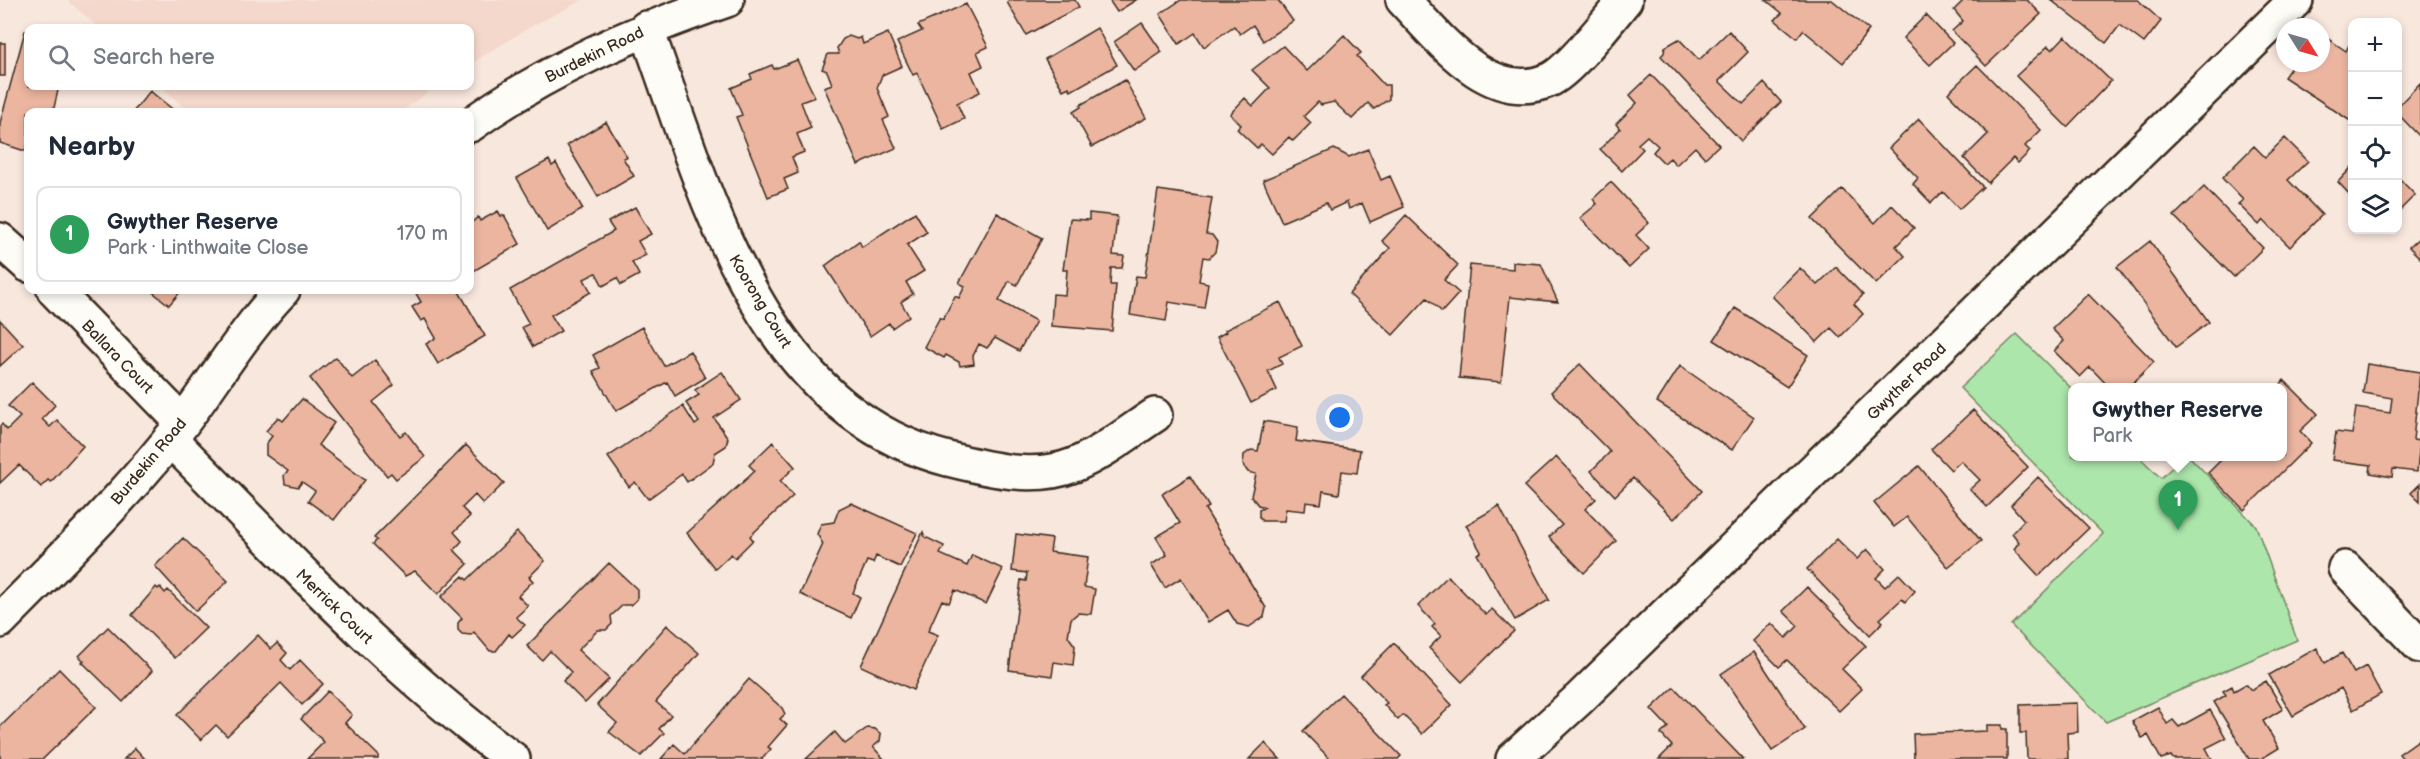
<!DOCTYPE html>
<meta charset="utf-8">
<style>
:root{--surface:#fff;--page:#f2f2f3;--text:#1f2937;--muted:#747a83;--line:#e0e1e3;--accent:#2563eb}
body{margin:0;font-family:"Balsamiq Sans",sans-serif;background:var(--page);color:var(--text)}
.controls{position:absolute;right:18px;top:18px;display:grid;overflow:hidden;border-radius:12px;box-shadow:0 3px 9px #0003}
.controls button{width:54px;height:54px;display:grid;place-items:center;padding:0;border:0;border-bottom:2px solid var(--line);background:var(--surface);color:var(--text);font:30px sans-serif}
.compass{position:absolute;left:2276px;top:18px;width:54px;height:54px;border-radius:50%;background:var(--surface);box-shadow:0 3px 9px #0003;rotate:127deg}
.you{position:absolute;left:1340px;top:418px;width:21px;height:21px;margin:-15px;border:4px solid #fff;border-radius:50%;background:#1a73e8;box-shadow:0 0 0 9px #1a73e833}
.badge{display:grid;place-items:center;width:39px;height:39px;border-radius:50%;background:var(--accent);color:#fff;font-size:20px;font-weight:700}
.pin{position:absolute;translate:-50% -50px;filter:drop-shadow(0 2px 3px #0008)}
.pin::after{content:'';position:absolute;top:32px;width:21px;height:18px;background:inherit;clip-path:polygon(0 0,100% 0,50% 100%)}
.popup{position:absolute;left:2068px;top:383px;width:219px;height:78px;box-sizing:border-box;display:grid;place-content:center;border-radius:12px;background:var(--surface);filter:drop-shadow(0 2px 4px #0005);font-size:20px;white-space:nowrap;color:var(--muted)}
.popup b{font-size:22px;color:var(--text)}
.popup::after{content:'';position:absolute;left:50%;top:100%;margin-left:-12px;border:12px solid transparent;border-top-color:var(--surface)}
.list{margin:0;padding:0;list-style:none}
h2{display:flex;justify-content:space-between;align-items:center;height:78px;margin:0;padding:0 24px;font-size:26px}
h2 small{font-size:20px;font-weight:400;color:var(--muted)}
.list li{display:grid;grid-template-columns:39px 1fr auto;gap:18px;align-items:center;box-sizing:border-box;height:96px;margin:0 12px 12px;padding:0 12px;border:2px solid var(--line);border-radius:12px}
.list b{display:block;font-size:22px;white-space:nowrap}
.list p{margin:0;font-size:20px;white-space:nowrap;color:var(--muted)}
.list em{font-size:20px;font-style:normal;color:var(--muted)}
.icon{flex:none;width:33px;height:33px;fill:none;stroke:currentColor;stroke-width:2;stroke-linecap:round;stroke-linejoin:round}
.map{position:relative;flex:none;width:2420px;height:759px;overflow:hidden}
.search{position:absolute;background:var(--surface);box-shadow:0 3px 9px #0003;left:24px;top:24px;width:450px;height:66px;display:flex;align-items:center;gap:15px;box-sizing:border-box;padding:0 21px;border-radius:12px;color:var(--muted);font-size:22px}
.panel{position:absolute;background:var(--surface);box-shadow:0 3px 9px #0003;left:24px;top:108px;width:450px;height:186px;border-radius:12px}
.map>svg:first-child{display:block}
</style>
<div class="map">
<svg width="2420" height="759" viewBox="0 0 2420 759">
<rect width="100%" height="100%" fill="#f8e7dd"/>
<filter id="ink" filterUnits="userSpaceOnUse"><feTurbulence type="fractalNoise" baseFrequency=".0167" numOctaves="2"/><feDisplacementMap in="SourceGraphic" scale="12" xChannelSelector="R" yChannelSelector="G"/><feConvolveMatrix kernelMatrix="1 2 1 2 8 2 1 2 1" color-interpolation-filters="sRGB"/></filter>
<g filter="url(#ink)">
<path fill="#f4d8cb" d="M67,0H583L532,26L470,64V28H99Z
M161,86H437L400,112H189Z"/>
<path fill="#ace6ab" stroke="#748864" stroke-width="1.5" d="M2017,334L2073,390V456L2139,457L2161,478L2183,457H2190L2256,526L2297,640L2106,722L2011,625L2103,534L1960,388Z"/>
<path fill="#ebb5a0" stroke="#3b2a1e" stroke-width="1.5" d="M1011,0H1075L1079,7L1026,35L1007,2Z
M1109,0H1136L1117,12Z
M1181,0H1278L1293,21L1263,41L1253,25L1240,34L1234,26L1204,47L1195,33L1179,44L1160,14Z
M1766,0H1832L1869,30L1843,63L1803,30L1797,38L1775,20L1782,13Z
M1964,0H2027L2041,14L1986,66L1952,31L1963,21L1954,10Z
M2051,0H2138L2161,21L2144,43L2120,25L2106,43Z
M966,4L988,47L977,52L983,66L971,72L980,92L957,103L964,119L943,129L917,73L913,75L897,42L922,31L918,25Z
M1926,15L1953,43L1930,65L1903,38Z
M1142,23L1162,52L1134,71L1114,42Z
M1097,28L1117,65L1071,91L1069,87L1063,90L1045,59Z
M25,31L28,32V86H59L53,112H28V144L25,151L0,143V123Z
M1729,31L1748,52L1719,81L1743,104L1764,83L1781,102L1741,141L1661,56L1664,53L1665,47L1679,39L1699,60Z
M888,33L902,66L882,75L877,88L889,117L883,120L896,148L858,165L824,87L832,84L827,71L822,69L828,54H839L837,48L843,39L849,36L857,39L861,37L863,44Z
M2321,34L2346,51L2349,45L2352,47V122L2284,77L2294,63H2321Z
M1344,35L1361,53L1357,56L1384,85H1389V99L1374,109L1368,103L1352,119L1334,102L1321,105L1318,102L1304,116L1311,123L1293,141L1289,137L1272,154L1261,144L1257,148L1237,129L1241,125L1230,114L1245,98L1253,106L1270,88L1252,70L1283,46L1307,71Z
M2065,36L2111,81L2067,127L2016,76L2048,46L2052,50Z
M0,43H5V76H0Z
M797,60L815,97L801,102L811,128L797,134L804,152L792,157L798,173L784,179L788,189L768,197L736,117L742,115L731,88L752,79L750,74L772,65L774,69Z
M1977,65L2041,130L2025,146L2030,151L2018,163L2013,158L1988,183L1964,158L1988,134L1948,93Z
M1651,75L1719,145L1705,158L1695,147L1676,165L1670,158L1664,163L1653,152L1658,146L1647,136L1638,144L1643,149L1622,171L1600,149L1620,129L1616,124L1637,103L1630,95Z
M1125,80L1146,118L1092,147L1073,112L1081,107L1080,105Z
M2420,83V137L2398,114V106Z
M150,91L176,112H133Z
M1919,119L1983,187L1959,209L1943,192L1931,203L1913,184L1918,178L1889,148Z
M606,122L627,157L623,158L634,176L598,197L567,145Z
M2285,138L2308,161L2288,180L2322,215L2290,247L2263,220L2259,225L2238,204L2243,200L2222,178L2254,146L2265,157Z
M1334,149L1349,157L1368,149L1381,180L1390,176L1404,207L1370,222L1362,203L1349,209L1347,202L1330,210L1326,203L1282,222L1263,180Z
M549,160L552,166L556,163L583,209L547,231L517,178Z
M2352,167V197L2338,182Z
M2398,177L2415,195L2398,212Z
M1611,182L1649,223L1636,235L1649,249L1629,268L1580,218L1597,204L1593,199Z
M2204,187L2263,248L2234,277L2174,216Z
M1842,189L1875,223L1892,205L1914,228L1896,246L1905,256L1876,284L1812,219Z
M1158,190L1212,198L1206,234L1212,235L1217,242L1215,252L1209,258L1203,257L1199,281L1208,283L1204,308L1169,302L1166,321L1130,315L1136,276L1145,277Z
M635,207L651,234L638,241L646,255L632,262L639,275L621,285L617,278L603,286L596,273L584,279L591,292L551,315L561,331L533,347L522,327L529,324L510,290L614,231L608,222Z
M498,211L501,216L504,215L520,244L470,273V224L478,217L480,221Z
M915,212L927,232L907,245L924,271L906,282L913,294L901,302L909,316L892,328L889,323L870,336L825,266L859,241L862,247Z
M997,213L1042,238L1017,285L1009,281L999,301L1036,321L1019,351L995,338L987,348L979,344L973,356L974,364L960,366L959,362L946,355L944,358L924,347L940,317L943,319L955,296L959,298L965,286L959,283Z
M1089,213L1117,216L1113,255L1124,256L1122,268H1111L1110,285H1116L1112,331L1051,326L1053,294L1065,295L1067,270H1063L1070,219L1089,220Z
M1406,215L1458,265L1444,280L1459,293L1442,312L1427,298L1393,335L1349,294L1390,248L1382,241Z
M2420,237V258L2409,247Z
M2150,241L2209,322L2176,347L2117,267Z
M1513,262L1541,264L1558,302L1510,297L1501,382L1459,378L1470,265L1513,269Z
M1836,267L1863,295L1854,304L1863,314L1840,337L1831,328L1817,342L1772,296L1800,268L1817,285Z
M150,290H182L169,305Z
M414,290H458L485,336L438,364L426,344L436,338L425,319L421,321L412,307L421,302Z
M2088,294L2154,362L2128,388H2110L2090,367L2080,377L2054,351L2064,341L2052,329Z
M1280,302L1302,346L1279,357L1282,364L1268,371L1277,390L1251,403L1217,337L1226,332L1225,330Z
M1735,308L1808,355L1787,387L1714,340Z
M0,320L23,345L0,366Z
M642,327L664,366L690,351L705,378L675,396L667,382L616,411L593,371L600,368L593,355Z
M336,357L352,378L375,360L394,385L373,402L400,436L406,432L425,457L396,479L391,473L387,476L310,378Z
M1580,364L1702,491L1674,519L1633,478L1615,496L1591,471L1610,452L1551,392Z
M2367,364L2420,372L2413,440L2420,441L2417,472L2393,469L2392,477L2370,473L2371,465L2332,460L2336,432L2352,434L2356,408L2390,413L2392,398L2363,393Z
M1680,366L1754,417L1732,450L1657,402Z
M722,372L741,400L714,418L728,438L726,446L715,453L713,463L687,482L682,474L648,499L635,482L629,487L608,457L683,406L695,425L699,422L686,403L699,395L695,390Z
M2284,380L2318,414L2300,431L2311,443L2244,510L2208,473L2225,456H2283V388H2277Z
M32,382L55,405L42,419L50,427L57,420L83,446L51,482L48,480L41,487L19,465L0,483V426L2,424L7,430L20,417L8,406Z
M302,399L334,423L318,445L365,480L334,520L308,501L315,491L302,482L298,487L285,484L284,475L288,471L266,455V444L272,436L266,431L278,417L283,421Z
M1973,410L2028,467L1987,507L1970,489L1980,480L1961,461L1951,470L1931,449Z
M1264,421L1298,427L1296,441L1360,450L1357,473L1342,471L1339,494L1323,491L1321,504L1306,502L1305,511L1286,509L1284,521H1262L1259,517V510L1265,507L1258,505L1251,496L1256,474L1248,472L1243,465L1244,455L1251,450L1258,451Z
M773,442L795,467L780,481L793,496L750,536L753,540L735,558L731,554L715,569L687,533L755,471L749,465Z
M466,445L504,483L483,504L475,495L462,508L470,516L454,532L462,541L454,550L468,564L438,594L415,571L405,576L373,544L377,540L374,538Z
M1556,457L1596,499L1585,509L1616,541L1584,573L1549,537L1562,525L1524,486Z
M1919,466L1981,541L1948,567L1907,517L1894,527L1874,503Z
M1190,476L1209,507L1205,509L1266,608L1264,617L1249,627L1237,624L1228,610L1208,622L1181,578L1165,588L1151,565L1167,555L1156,537L1180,523L1162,494Z
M2038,477L2089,528L2039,576L2014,549L2019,542L2012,533L2024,520L2011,505Z
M2420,484V502L2411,493Z
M851,503L917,533L900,567L876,556L873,563L867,561L853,593L860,597L851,618L800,594L823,544L817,534L821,524L834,522L839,509Z
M1499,506L1549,600L1515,620L1477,554L1481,552L1466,525Z
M517,532L545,561L529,577L533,581L518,596L528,606L516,617L525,625L512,637L509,634L496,651H490L474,632L471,635L462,634L458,630V623L462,618L441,597L463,576L467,580Z
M923,532L925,537L944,546L940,554L967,566L972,555L1003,569L986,604L955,590L949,603L942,600L928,631L938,635L913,690L861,666Z
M1016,534L1052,539L1050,552L1088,557L1084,587L1095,589L1091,614L1078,613L1071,619L1068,636L1075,646L1073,665L1054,662L1052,676L1009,670L1021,580L1026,581L1027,573L1012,571Z
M183,538L228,581L196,611L155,566Z
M1837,539L1857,559L1867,549L1885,569L1876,578L1885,587L1899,574L1915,591L1905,602L1902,599L1880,619L1883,622L1870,635L1807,569Z
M609,563L637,589V599L631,605H623L611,616L612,624L606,630H598L578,650L609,679L585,703L563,681L571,672L550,651L542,660L527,646Z
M1448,576L1486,615L1492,609L1514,631L1462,682L1429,648L1441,636L1432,627L1435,624L1418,606Z
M156,587L158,589L160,587L165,593L168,590L206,628L175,658L132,615Z
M1807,587L1866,646L1842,669L1862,689L1839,711L1787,660L1779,667L1753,641L1771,623L1786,638L1798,626L1783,611Z
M667,625L699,653L656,702L671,715L659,729L664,733L641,756L609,732L617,723L597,705Z
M108,627L152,671L123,702L82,662L84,661L79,656Z
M258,635L271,649L277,643L287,653L281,660L290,670L300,660L323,684L302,705L281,683L227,736L216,725L201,740L177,715Z
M1394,643L1452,705L1422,734L1403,715L1398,720L1384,705L1387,703L1361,676Z
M2317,648L2325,663L2342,653L2354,673L2366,666L2381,694L2353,710L2341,688L2293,716L2269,675Z
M1754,652L1805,729L1772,751L1721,674Z
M59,669L96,707L43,759H0V727Z
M749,679L782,708L785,714L780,719L787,725L768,747L771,749L762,759H661L674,744L685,754Z
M2266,681L2283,709L2263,721L2279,748L2261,759H2249L2214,702L2226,695L2223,691L2232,686L2234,691L2246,684L2251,690Z
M1674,687L1743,759H1659L1672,746L1661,734L1668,727L1651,709Z
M328,691L352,715L345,723L378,755V759H307L324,742L301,719Z
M1341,694L1401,756L1398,759H1330L1303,731Z
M2077,703L2078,732L2067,733L2068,759H2027L2026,733H2020V705Z
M2158,707L2167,724L2173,720L2179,727L2210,710L2226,738L2206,748L2212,759H2173L2171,756L2161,759L2148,735L2142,738L2132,721Z
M1987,725H2002V729H2007V759H1914L1913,734L1987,731Z
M867,728L875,729L881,734L880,741L873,747L884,759H806L835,732L845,744Z
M2420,739V759H2403L2399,754Z
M1265,743L1280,759H1249Z
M135,748L145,759H124Z"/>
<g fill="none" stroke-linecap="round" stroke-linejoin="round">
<g stroke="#3b2a1e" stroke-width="38">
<path id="street" d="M1403,0C1439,38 1490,106 1549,80C1569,72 1610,18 1625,0
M646,28C705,189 758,410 948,459C988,469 1034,481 1074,465C1103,453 1129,432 1155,415
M0,240L28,265
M54,290L182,422
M170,439C281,550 386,666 513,759
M2345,568L2420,646
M1513,759L1579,699L2296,0"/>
</g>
<g stroke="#3b2a1e" stroke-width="38">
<path id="secondary" d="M470,125C548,69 636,31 727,0
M0,621C57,563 117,505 168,442C208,392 239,336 283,290"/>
</g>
<use href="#street" stroke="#fdfcf7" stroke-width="33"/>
<use href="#secondary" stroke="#fdfcf7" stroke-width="33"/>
</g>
</g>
<g text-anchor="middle" stroke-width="4.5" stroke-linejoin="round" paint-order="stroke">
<g font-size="16" fill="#3b2a1e" stroke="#fdfcf7">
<text transform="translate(594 54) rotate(-26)" y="6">Burdekin Road</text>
<text transform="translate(761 301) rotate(59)" y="6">Koorong Court</text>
<text transform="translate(118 356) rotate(46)" y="6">Ballara Court</text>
<text transform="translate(1906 381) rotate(-44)" y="6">Gwyther Road</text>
<text transform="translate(148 461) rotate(-50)" y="6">Burdekin Road</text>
<text transform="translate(335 606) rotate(44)" y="6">Merrick Court</text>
</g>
</g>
</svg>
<div class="controls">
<button>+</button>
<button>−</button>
<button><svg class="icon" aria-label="locate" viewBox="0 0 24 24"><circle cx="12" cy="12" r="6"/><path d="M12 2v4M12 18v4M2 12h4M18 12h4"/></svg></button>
<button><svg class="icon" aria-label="layers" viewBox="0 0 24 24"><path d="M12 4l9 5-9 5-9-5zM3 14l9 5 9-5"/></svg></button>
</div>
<svg class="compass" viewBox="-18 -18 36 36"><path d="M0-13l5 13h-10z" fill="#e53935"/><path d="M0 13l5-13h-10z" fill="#747a83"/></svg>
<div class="you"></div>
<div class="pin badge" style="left:2178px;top:530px;background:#2e9e5b">1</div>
<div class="popup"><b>Gwyther Reserve</b>Park</div>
<div class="search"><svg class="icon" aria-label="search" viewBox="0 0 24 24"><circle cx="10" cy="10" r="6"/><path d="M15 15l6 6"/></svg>Search here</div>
<section class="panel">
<h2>Nearby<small></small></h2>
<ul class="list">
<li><span class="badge" style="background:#2e9e5b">1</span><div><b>Gwyther Reserve</b><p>Park · Linthwaite Close</p></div><em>170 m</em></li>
</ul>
</section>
</div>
